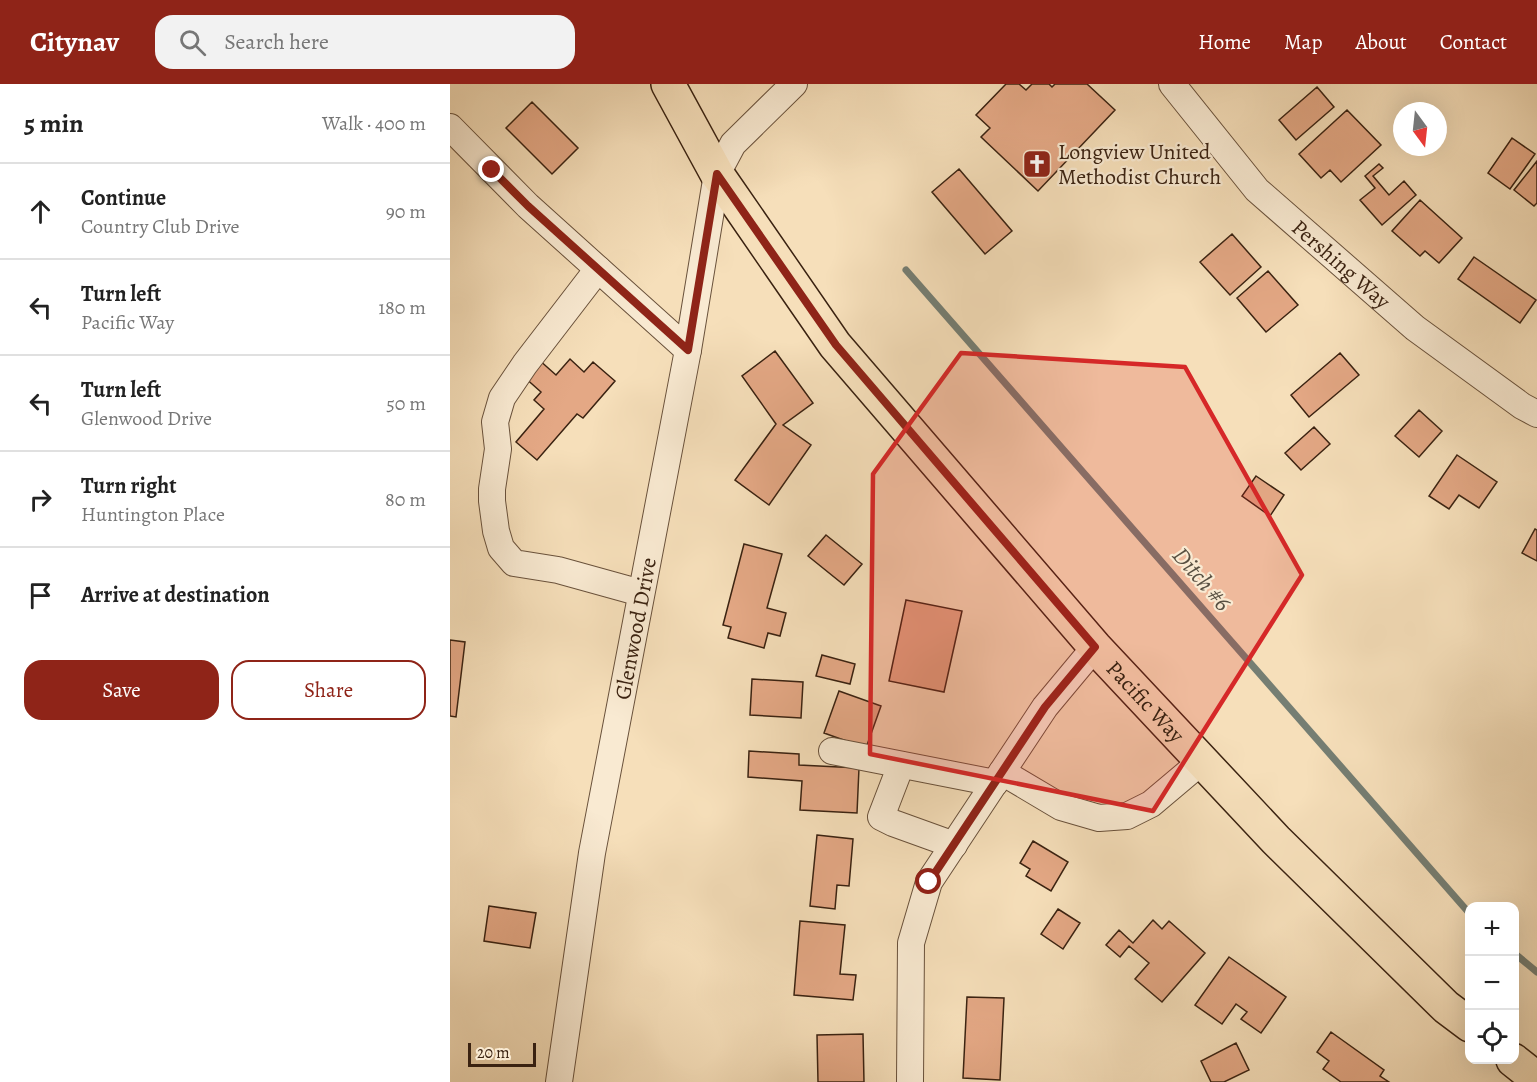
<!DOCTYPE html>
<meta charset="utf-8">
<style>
:root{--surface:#fff;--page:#f2f2f2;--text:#222;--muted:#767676;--line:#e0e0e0;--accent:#8f2418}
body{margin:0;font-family:Alegreya,serif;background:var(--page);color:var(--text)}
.controls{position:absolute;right:18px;bottom:18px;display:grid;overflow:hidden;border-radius:12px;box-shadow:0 6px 24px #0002}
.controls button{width:54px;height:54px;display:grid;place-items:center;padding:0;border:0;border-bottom:2px solid var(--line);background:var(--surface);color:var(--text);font:30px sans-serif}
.compass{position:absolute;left:943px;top:18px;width:54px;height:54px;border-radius:50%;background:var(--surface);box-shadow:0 6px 24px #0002;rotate:165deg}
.scale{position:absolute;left:18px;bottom:15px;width:68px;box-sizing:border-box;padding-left:6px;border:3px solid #3a2211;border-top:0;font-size:16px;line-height:21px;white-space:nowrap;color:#3a2211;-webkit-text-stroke:4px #f9ead2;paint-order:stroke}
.stop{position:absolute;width:18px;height:18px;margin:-14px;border:4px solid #8f2418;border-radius:50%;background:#fff}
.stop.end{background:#8f2418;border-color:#fff;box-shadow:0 2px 6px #0008}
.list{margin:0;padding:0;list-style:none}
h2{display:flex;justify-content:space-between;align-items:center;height:78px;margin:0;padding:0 24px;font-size:26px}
h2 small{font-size:20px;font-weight:400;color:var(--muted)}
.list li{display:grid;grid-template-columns:39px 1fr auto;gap:18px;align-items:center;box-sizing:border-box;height:96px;padding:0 24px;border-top:2px solid var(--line)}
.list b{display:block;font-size:22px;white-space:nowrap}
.list p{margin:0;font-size:20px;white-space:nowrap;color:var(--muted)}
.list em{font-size:20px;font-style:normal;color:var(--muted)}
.actions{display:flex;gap:12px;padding:18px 24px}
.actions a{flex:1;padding:14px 0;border:2px solid var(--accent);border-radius:18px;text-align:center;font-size:21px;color:var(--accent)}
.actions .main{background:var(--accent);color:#fff}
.icon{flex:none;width:33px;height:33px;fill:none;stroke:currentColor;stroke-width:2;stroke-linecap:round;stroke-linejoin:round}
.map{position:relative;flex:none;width:1087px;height:998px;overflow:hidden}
header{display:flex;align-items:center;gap:36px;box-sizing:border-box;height:84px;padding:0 30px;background:var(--accent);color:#fff}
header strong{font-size:28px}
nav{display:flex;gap:33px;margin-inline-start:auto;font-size:21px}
.search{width:420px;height:54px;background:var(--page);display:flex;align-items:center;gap:15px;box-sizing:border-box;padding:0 21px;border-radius:18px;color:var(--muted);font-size:22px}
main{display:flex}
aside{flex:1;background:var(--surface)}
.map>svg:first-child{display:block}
</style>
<header>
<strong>Citynav</strong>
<div class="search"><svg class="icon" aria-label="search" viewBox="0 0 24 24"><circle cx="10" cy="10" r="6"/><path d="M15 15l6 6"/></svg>Search here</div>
<nav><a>Home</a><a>Map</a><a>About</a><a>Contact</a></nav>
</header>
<main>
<aside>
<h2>5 min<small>Walk · 400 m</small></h2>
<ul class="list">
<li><svg class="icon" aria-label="ahead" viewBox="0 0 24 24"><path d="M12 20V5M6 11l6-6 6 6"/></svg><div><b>Continue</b><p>Country Club Drive</p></div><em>90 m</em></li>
<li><svg class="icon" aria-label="left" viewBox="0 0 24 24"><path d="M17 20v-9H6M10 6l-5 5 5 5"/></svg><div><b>Turn left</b><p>Pacific Way</p></div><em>180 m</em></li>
<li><svg class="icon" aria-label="left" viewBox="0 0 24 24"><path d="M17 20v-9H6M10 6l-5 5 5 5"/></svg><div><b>Turn left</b><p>Glenwood Drive</p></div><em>50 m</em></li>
<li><svg class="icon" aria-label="right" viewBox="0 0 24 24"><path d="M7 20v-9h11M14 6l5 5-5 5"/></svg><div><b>Turn right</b><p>Huntington Place</p></div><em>80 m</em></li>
<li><svg class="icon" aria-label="arrive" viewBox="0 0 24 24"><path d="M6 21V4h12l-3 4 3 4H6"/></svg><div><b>Arrive at destination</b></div></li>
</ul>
<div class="actions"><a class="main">Save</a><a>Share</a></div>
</aside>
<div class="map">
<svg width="1087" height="998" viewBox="0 0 1087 998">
<rect width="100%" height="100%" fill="#f6dfba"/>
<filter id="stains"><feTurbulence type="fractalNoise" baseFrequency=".00333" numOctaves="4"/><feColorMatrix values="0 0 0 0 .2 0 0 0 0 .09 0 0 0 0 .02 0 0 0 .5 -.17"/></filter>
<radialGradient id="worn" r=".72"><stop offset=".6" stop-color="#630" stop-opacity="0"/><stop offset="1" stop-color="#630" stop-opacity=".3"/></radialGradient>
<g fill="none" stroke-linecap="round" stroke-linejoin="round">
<path stroke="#757e73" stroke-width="7" d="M456,186L1020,830
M1064,869L1087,888"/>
</g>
<path fill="#e4a885" stroke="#3a2211" stroke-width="1.5" d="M556,0H569L576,6L582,0H599L602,3L605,0H637L665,26L588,107L531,53L540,44L526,31Z
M867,3L884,23L846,56L829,36Z
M82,18L128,64L102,90L56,44Z
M897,26L931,61L891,98L880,86L871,94L849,70Z
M1062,54L1085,70L1060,105L1038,89Z
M1087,77V119L1084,122L1064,106Z
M929,80L933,84L923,92L939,111L954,97L966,111L932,141L910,116L925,104L915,92Z
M509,85L562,147L535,170L482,108Z
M970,116L1012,154L989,179L975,167L970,172L942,147Z
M782,150L811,183L780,211L750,178Z
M1024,173L1086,216L1070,239L1008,195Z
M818,187L848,221L816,248L787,214Z
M325,267L363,319L333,341L361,361L319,421L285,396L326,340L292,292Z
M890,269L909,291L859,333L841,311Z
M88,275L106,291L120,275L134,288L143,278L165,297L133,334L127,330L87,376L66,358L94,325L84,316L91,308L73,292Z
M969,326L992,347L969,373L945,352Z
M864,343L880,360L851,386L835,369Z
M1007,371L1047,398L1029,424L1009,411L999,425L979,412Z
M806,392L834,411L820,432L792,412Z
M1085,445L1087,446V477L1072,469Z
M376,451L412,480L394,501L358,472Z
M294,460L332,470L317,524L336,529L330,552L318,549L314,564L278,554L281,543L273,541Z
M456,516L512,527L494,608L439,597Z
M0,556L15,558L6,633L0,632Z
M372,571L405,580L400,600L366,592Z
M302,595L353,598L351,634L300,631Z
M389,607L431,622L416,664L374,649Z
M299,667L349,670V681L409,684L407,729L350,726L352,697L298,693Z
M367,751L403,755L399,802L387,801L385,825L360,822Z
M583,757L618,778L601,807L576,792L580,785L570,779Z
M39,822L86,829L80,864L34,857Z
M608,825L630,839L613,865L591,850Z
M703,836L712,845L719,837L755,869L712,918L685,895L699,879L679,862L670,873L656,861L669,846L683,859Z
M350,837L395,841L390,890L406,891L403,916L344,911Z
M779,873L836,913L811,949L791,935L797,928L786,920L772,940L745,921Z
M517,913L554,914L550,996L513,994Z
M881,948L934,986L930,992L939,998H891L873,985L879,977L867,968Z
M413,950L414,998H368L367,951Z
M786,959L799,986L774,998H761L751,977Z"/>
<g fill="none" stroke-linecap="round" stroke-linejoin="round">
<g stroke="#69513b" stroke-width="28">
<g id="minor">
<path id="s1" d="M722,0L807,106L965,244L1072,322L1087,330"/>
<path d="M0,43L78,122L238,266"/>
<path d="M148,185L75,280L52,314L45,338L48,365L42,405V417L46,447L51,464L64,479L108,486L191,509"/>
<path d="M382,667L545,699"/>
<path d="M451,681L431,733L443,739L504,761"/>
<path d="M552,688L611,723L649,734L677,732L701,720L752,677"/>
<path id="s2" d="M109,998L142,769L238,266L267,90L283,60L344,0"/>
<path d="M460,998L461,859L479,798L595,623L645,563"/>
</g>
</g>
<g stroke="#3a2211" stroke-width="36">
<g id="major">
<path id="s3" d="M218,0L267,90L385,261L645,563L826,756L996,923L1020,941"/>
<path d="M1063,976L1087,995"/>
</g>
</g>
<use href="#minor" stroke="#f9ead2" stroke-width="26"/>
<use href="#major" stroke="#f6dfba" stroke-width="33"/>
</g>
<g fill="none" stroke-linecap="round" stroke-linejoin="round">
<path stroke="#8f2418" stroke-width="8" d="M42,86L78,122L238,266L267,90L386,261L645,563L595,623L479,798"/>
</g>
<path fill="#d62828" fill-opacity="0.2" stroke="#d62828" stroke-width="4.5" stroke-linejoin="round" d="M511,269L735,283L852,491L703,727L420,670L423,390Z"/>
<defs>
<g id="church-square" transform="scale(1.5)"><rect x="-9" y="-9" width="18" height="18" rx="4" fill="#8f2418" stroke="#f9ead2"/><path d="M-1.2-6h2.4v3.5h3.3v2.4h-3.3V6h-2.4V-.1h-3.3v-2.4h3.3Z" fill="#fff"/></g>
</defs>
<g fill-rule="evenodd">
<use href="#church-square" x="587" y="80"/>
</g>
<g text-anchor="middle" stroke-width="4.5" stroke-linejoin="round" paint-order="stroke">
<g font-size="22" fill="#3a2211" stroke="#f9ead2" text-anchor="start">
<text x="608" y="75">Longview United<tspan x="608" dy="25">Methodist Church</tspan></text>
</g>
<g font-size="22" fill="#3a2211" stroke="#f9ead2">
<text dy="8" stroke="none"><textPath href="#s1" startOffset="248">Pershing Way</textPath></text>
<text dy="8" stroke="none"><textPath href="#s2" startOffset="460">Glenwood Drive</textPath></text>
<text dy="8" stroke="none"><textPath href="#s3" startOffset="783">Pacific Way</textPath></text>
</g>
<g font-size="24" font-style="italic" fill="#585042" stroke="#f9ead2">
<text transform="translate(752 495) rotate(49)" y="8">Ditch #6</text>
</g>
</g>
<rect width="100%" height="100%" filter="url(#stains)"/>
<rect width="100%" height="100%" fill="url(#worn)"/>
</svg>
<div class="controls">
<button>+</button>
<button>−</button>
<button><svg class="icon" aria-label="locate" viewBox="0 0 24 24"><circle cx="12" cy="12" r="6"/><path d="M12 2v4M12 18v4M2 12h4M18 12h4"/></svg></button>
</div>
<svg class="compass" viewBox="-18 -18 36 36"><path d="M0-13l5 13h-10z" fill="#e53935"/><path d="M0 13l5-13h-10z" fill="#767676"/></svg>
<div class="scale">20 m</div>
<div class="stop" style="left:479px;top:798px"></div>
<div class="stop end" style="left:42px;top:86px"></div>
</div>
</main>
